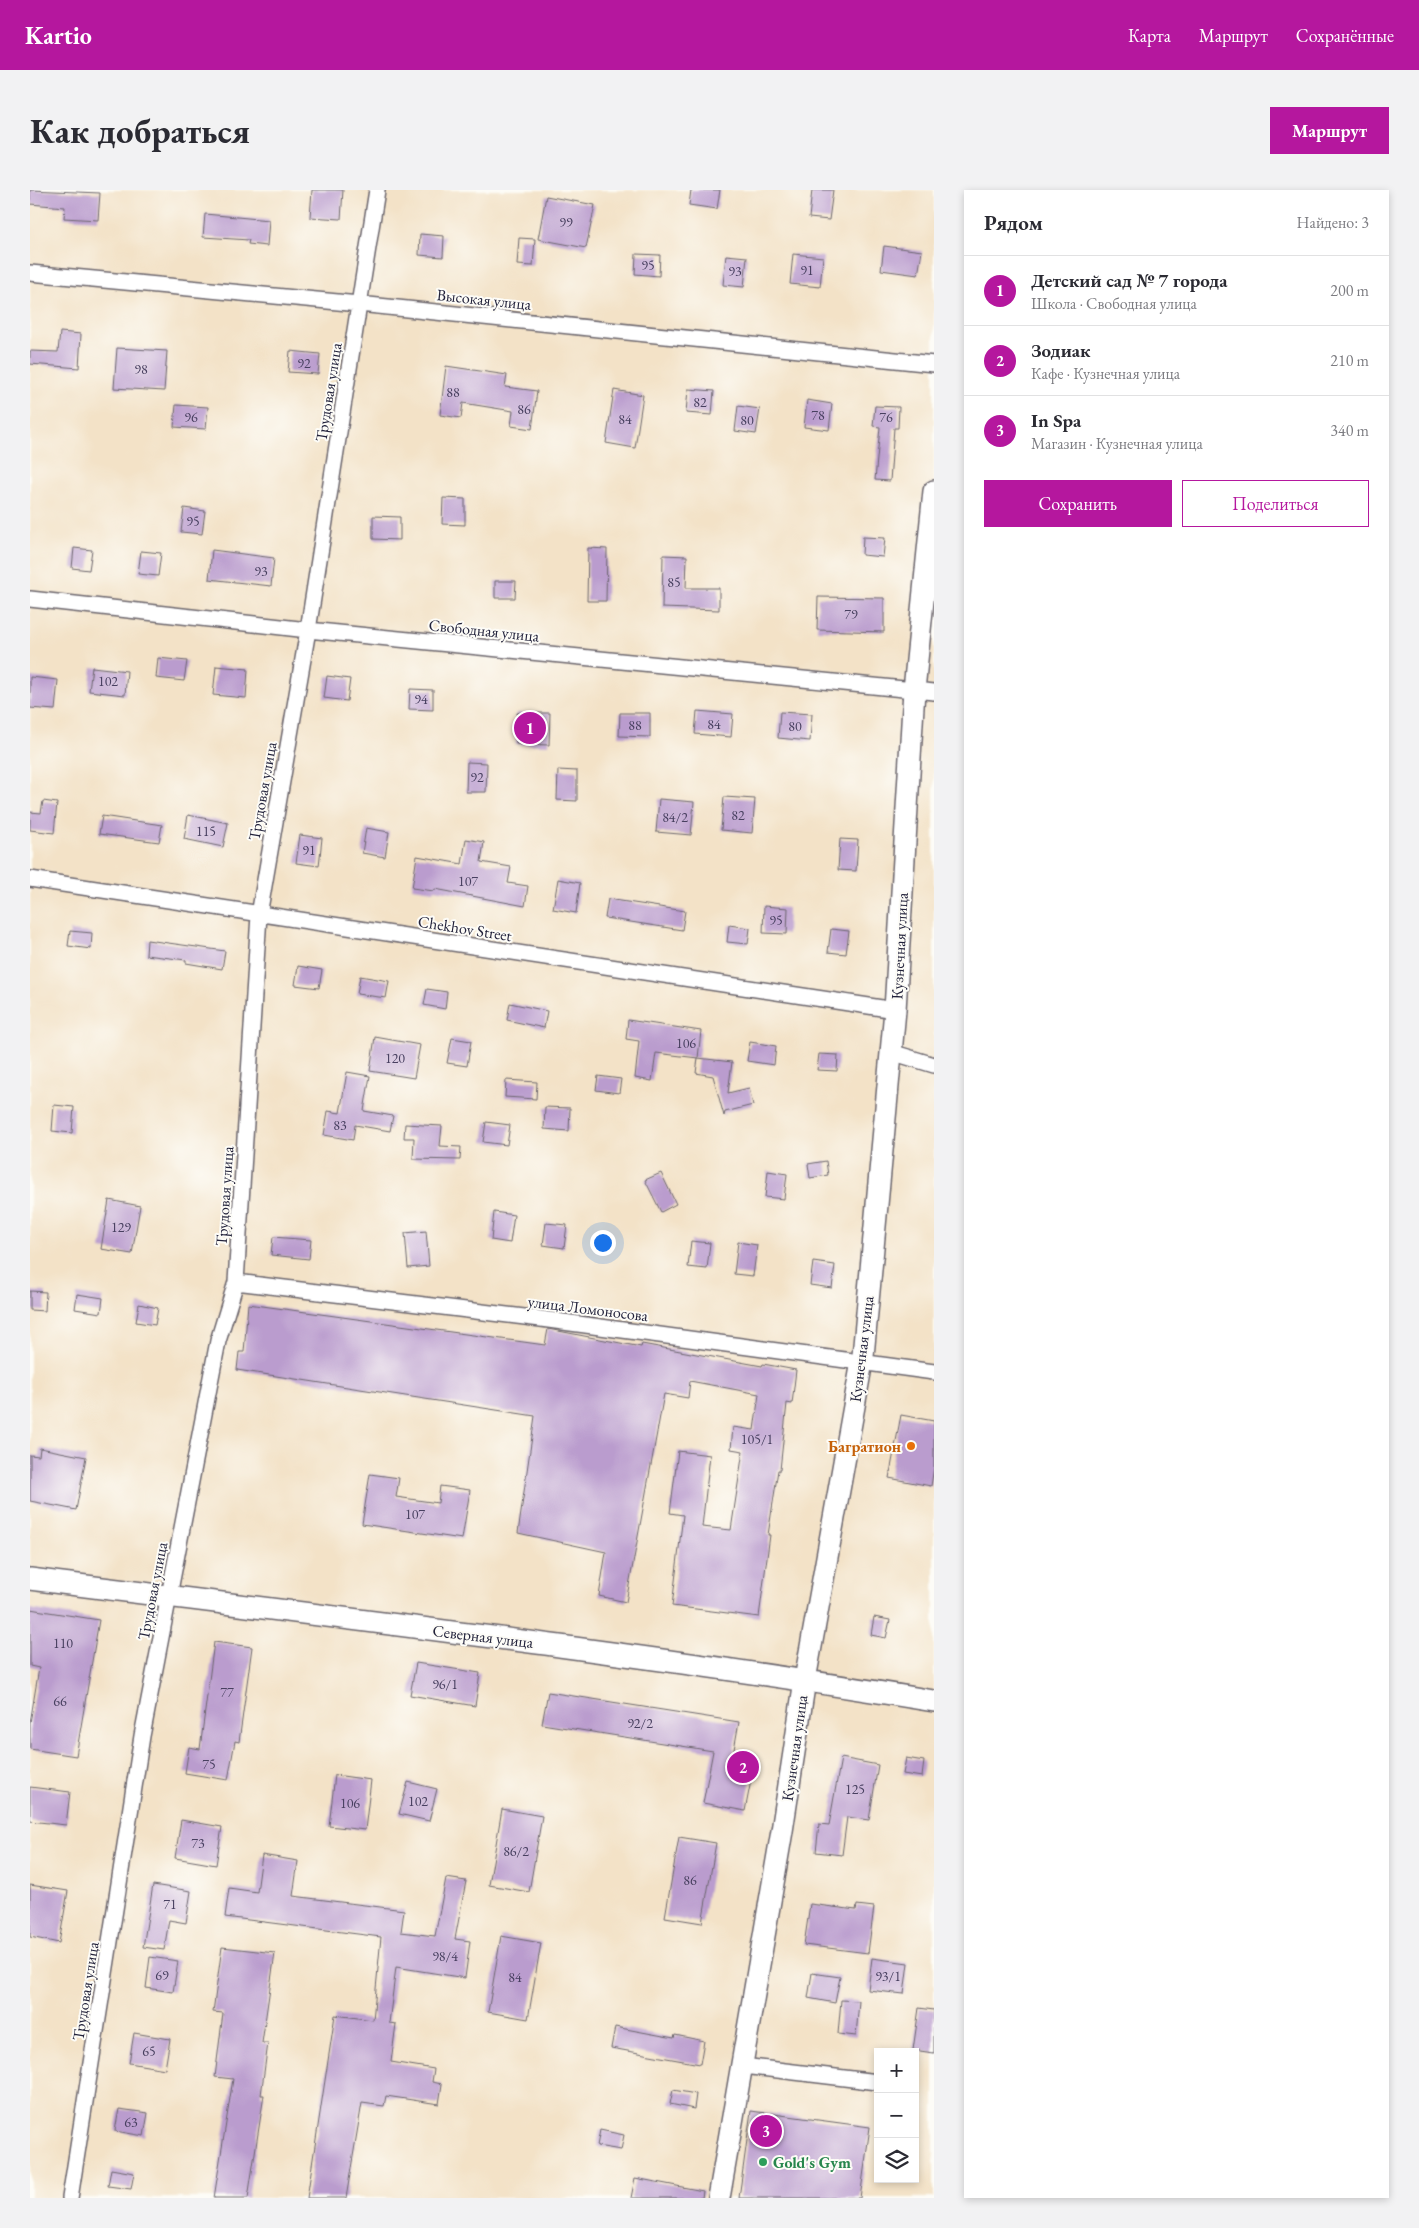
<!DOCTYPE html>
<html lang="ru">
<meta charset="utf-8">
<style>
:root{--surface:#fff;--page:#f2f2f3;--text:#2b2b33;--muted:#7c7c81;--line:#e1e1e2;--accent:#b5179e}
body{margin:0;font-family:"EB Garamond",serif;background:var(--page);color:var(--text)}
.controls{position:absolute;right:15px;bottom:15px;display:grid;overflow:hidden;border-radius:0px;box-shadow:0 2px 8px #0003}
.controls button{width:45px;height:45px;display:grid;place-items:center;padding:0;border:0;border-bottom:1px solid var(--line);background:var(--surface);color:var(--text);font:25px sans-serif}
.you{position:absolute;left:572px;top:1052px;width:18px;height:18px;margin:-12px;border:4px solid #fff;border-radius:50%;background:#1a73e8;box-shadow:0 0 0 8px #1a73e833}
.badge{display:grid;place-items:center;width:32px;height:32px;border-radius:50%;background:var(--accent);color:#fff;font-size:16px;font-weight:700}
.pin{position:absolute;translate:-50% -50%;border:2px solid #fff;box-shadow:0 1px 5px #0006}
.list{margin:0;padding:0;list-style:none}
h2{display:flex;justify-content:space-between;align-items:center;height:65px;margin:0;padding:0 20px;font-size:21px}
h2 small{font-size:16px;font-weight:400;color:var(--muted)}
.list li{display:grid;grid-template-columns:32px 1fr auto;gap:15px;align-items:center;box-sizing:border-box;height:70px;padding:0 20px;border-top:1px solid var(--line)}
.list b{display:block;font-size:19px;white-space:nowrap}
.list p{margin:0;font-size:16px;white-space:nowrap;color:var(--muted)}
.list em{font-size:16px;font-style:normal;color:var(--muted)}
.actions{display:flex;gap:10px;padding:15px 20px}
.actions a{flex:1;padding:11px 0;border:1px solid var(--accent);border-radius:0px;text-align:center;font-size:18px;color:var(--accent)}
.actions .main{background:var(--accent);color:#fff}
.icon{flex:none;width:28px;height:28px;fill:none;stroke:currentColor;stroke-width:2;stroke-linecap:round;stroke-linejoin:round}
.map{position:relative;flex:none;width:904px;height:2008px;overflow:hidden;border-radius:0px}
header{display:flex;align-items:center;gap:30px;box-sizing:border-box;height:70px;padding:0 25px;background:var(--accent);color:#fff}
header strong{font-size:24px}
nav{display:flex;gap:28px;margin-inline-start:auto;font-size:18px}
.intro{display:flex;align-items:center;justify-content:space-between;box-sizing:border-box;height:120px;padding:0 30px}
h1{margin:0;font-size:35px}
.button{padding:12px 22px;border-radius:0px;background:var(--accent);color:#fff;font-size:18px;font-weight:700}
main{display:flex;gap:30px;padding:0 30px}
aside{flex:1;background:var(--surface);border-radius:0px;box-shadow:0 2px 8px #0003}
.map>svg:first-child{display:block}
</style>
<header>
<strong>Kartio</strong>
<nav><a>Карта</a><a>Маршрут</a><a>Сохранённые</a></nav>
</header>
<div class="intro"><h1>Как добраться</h1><a class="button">Маршрут</a></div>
<main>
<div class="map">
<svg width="904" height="2008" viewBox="0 0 904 2008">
<rect width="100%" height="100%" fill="#fdfcf7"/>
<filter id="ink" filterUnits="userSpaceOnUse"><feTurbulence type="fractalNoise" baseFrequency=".02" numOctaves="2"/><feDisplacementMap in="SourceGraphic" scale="10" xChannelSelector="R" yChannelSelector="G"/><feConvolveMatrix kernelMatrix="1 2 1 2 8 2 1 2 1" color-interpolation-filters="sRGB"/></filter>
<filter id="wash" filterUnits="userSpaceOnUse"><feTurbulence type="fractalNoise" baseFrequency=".0096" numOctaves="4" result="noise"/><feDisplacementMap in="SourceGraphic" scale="20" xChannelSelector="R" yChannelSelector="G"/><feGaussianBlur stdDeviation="1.12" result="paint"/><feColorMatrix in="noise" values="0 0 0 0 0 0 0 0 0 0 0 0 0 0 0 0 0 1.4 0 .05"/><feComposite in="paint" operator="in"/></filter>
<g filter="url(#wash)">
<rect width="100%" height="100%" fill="#f3e2c7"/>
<g id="blocks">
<path fill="#ba9cce" d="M0,0L70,3L68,30L34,28L35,17L0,14Z
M282,0H313L311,29L280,27Z
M661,0H690L687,19L659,15Z
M782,0H803L799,30L779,28Z
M516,6L565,15L556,58L508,49Z
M175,24L239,30L237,56L218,54L219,50L173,47Z
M390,44L414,46L413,67L389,65Z
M489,48L505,49L503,76L487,75Z
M854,56L892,61L888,85L851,80Z
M606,64L630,65L629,86L605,84Z
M763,64L793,67L790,97L760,94Z
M696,65L717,67L714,97L693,95Z
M30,142L51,144L49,178L0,174V161L28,162Z
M87,158L137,161L134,201L84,198Z
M260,161L290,164L288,184L258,182Z
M416,176L477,185L475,197L507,201L502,239L481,236L483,221L433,213L431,228L410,225Z
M658,199L684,201L682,225L656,223Z
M584,200L613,205L605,258L576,253Z
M777,210L802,214L799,240L774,237Z
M146,215L178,217L176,239L144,237Z
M708,216L730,219L726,244L705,241Z
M845,216L869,217L868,238H864L860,291L845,290L850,237L843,236Z
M413,308L435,309V335L412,334Z
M154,318L175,321L172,344L151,342Z
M343,326L370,327V350L343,349Z
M833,347L855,348L853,367L832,365Z
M44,358L62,360L59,380L42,378Z
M558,358L577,359L576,411H557Z
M182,360L244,368L241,396L179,389Z
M111,361L131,363L128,386L108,384Z
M633,365L657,366L656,398H689V420L632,418Z
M465,391H486L485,408H465Z
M788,407L854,408V442L787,440Z
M128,468L157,471L154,491L126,488Z
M186,476L218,479L216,508L183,505Z
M62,477L97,481L95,505L59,501Z
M297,486L320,489L317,511L294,508Z
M0,487L28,490L25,520L0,518Z
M380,499L403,500V520L379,519Z
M667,521L703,524L701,547L665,544Z
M750,522L782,524L780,551L748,548Z
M487,523H520L519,555L486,554Z
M590,523H620V547L589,546Z
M437,572L457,573L456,602H436Z
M528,580L547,581V611L527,610Z
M694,607L725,609L722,643L691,640Z
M629,609L664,612L661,645L626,642Z
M13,611L27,613L24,643L0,640V622L11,623Z
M158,625L198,633L193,657L154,649Z
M72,626L132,635L129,652L69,644Z
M336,638L359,642L355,667L332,663Z
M270,645L292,648L289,676L266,673Z
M436,649L454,652L451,672L481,677L478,693L498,696L495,716L405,699L404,701L382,698L387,666L432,674Z
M810,649L828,650L826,681L808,680Z
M528,689L550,693L546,723L523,719Z
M578,709L655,721L652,740L575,728Z
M734,716L758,718L757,744L733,743Z
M699,735L720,738L718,754L697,752Z
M801,739L819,741L816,764L798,762Z
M40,741L62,743L61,759L38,756Z
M117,750L195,761L192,779L156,773V770L116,765Z
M268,776L292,780L289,798L265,795Z
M330,786L359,791L356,808L327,804Z
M397,799L417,802L415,819L394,815Z
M480,813L517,821L514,838L477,830Z
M598,830L671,841L668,868L626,863L622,891L605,888L609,851L596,849Z
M345,847L390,855L384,888L340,881Z
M422,848L441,851L437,876L417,873Z
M720,852L746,856L744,875L717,871Z
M789,864L808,865L807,881L787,880Z
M668,868L702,872L698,903L719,898L723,915L695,922L694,926L683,886L666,883Z
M317,882L340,886L334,921L363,926L360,941L325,935L323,950L294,945L298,921L310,923Z
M568,886L591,889L589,903L566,900Z
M476,890L507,892L506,909L475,907Z
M24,915L44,917L42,943L22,941Z
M515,917L540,918L539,941L514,939Z
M456,932L480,935L477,955L453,952Z
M375,934L412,936L410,956L431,957L430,970L383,969L384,948H374Z
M796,971L798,985L780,988L778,974Z
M738,981L757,984L754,1009L735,1007Z
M631,983L646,1014L631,1022L615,990Z
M79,1010L110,1016L102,1064L71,1059Z
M464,1022L484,1025L480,1053L461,1050Z
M516,1033L537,1035L534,1058L513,1055Z
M396,1041L399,1076L378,1078L375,1043Z
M243,1047L281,1050L279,1069L241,1065Z
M661,1051L680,1053L677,1079L658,1077Z
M708,1052L727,1055L723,1086L704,1084Z
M783,1072L805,1075L802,1098L780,1095Z
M0,1101L16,1102L15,1121L0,1120Z
M47,1104L73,1108L71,1123L45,1119Z
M109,1114L128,1118L125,1135L106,1132Z
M218,1114L515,1155L518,1139L611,1157L612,1154L732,1176L733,1174L766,1180L762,1214L757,1213L750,1280H748L738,1345H740L729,1427L642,1416L653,1325L640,1323L648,1261L680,1265L672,1337L701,1340L713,1261L701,1259L703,1237L724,1240L729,1204L660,1191L658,1208L634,1204L596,1412L569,1406L576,1362L488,1343L505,1226L207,1180L209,1162H214Z
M871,1225L904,1231V1277L901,1296L859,1288Z
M10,1258L56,1267L46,1320L0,1311V1265L9,1266Z
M340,1284L369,1288L366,1307L408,1313L410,1296L440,1300L432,1349L332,1334Z
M0,1419L69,1430L46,1566L0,1559V1533L9,1478L0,1476Z
M844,1427L860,1430L856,1448L841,1445Z
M184,1452L222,1457L209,1552L205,1551L198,1590L155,1583L159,1557L170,1559Z
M386,1473L450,1483L445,1516L380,1505Z
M518,1502L709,1532L703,1565L725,1570L715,1621L673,1613L683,1561L512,1534Z
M811,1568L848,1575L839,1630L817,1627L812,1665L786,1662L789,1634L799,1635Z
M876,1568L894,1571L892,1587L873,1584Z
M305,1585L341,1590L335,1640L299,1636Z
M378,1592L407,1599L399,1631L369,1624Z
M0,1597L40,1602L36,1635L0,1631Z
M472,1619L512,1626L499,1702L459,1695Z
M151,1630L192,1637L186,1675L145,1668Z
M649,1647L686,1653L672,1733L635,1727Z
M232,1665L268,1671L263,1706L374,1720L371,1742L405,1746L416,1688L436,1691L425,1749L440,1751L435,1788L366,1777L359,1833L366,1834L361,1872L404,1879L402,1892L412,1894L409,1914L356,1906L354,1916L332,1913L316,2008H277L305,1825L343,1830L351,1747L195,1727L199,1698L227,1702Z
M0,1695L38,1701L29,1753L0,1747Z
M123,1695L161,1701L156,1733L139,1730L134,1760L113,1757Z
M780,1714L826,1720L827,1715L844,1717L838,1763L774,1755Z
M471,1746L511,1753L498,1829L458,1822Z
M192,1757L245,1763L232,1853H238L231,1905H234L218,2008H184L203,1889L185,1887L193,1823L183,1822Z
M120,1767L148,1771L143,1802L116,1798Z
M842,1768L878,1773L874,1804L838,1800Z
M782,1783L810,1787L805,1813L778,1808Z
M811,1810L829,1811L826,1846L808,1844Z
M889,1818L904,1820V1863L883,1860Z
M585,1837L644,1848L645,1845L674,1851L670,1874L581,1858Z
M104,1843L140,1849L135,1879L99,1873Z
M643,1900L666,1904L664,1919L640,1914Z
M89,1919L118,1923L114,1946L85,1941Z
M721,1921L840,1937L830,2008H709Z
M570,1940L594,1945L591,1960L567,1956Z
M81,1979L104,1983L101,1999L78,1996Z
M605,1988L673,2001L672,2008H601Z"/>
</g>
</g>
<g filter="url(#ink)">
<use href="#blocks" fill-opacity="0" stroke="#6b656c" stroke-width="1"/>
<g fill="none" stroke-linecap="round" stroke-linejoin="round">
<g stroke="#6b656c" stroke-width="18">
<path id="street" d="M0,83L329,114L904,174
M0,409L278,440L904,502
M0,689L865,820
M861,862L904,875
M206,1092L511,1129L904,1182
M713,1876L848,1892
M40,2008L112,1546L188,1151L206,1092L229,725L278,440L347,0"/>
</g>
<g stroke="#6b656c" stroke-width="24">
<path id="secondary" d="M0,1389C302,1427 604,1462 904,1511
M689,2008L752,1641L775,1490L833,1166L865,820L884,500L904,301"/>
</g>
<use href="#street" stroke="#fff" stroke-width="15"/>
<use href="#secondary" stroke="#fff" stroke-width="21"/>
</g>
</g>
<circle fill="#e8710a" stroke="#fdfcf7" stroke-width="2" cx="881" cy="1256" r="5"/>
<circle fill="#2e9e5b" stroke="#fdfcf7" stroke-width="2" cx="733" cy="1972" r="5"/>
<g text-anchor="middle" stroke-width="4" stroke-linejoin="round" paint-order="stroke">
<g font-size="14" fill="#484060">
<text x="536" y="37">99</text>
<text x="618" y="80">95</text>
<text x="777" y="85">91</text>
<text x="705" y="86">93</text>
<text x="274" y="178">92</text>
<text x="111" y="184">98</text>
<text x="423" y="207">88</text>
<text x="670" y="217">82</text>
<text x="494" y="224">86</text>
<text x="788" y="230">78</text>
<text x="161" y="232">96</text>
<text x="856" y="232">76</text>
<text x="595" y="234">84</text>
<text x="717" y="235">80</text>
<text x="163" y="336">95</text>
<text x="231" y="386">93</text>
<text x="644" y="397">85</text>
<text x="821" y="429">79</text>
<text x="78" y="496">102</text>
<text x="391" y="514">94</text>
<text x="684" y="539">84</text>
<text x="605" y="540">88</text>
<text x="765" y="541">80</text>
<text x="447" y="592">92</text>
<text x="708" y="630">82</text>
<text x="645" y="632">84/2</text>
<text x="176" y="646">115</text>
<text x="279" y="665">91</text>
<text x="438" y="696">107</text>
<text x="746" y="735">95</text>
<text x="656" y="858">106</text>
<text x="365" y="873">120</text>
<text x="310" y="940">83</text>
<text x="91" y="1042">129</text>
<text x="727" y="1254">105/1</text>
<text x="385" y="1329">107</text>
<text x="33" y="1458">110</text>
<text x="415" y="1499">96/1</text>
<text x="197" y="1507">77</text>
<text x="30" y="1516">66</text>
<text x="610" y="1538">92/2</text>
<text x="179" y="1579">75</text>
<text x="825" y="1604">125</text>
<text x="388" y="1616">102</text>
<text x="320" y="1618">106</text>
<text x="168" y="1658">73</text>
<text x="486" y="1666">86/2</text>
<text x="660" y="1695">86</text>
<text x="140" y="1719">71</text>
<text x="415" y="1771">98/4</text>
<text x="132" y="1790">69</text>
<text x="858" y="1791">93/1</text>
<text x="485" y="1792">84</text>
<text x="119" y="1866">65</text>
<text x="101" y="1937">63</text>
</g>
<g font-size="16" fill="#22223b" stroke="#fdfcf7">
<text transform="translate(454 109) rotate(6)" y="6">Высокая улица</text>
<text transform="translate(298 202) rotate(-81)" y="6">Трудовая улица</text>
<text transform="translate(454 440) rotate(6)" y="6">Свободная улица</text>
<text transform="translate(232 601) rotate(-80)" y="6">Трудовая улица</text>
<text transform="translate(435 738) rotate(9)" y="6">Chekhov Street</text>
<text transform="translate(869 756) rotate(-87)" y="6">Кузнечная улица</text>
<text transform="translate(194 1006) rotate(-86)" y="6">Трудовая улица</text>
<text transform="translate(558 1118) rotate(7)" y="6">улица Ломоносова</text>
<text transform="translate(831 1159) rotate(-83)" y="6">Кузнечная улица</text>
<text transform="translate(122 1401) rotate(-79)" y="6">Трудовая улица</text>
<text transform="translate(453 1446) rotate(7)" y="6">Северная улица</text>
<text transform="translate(764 1558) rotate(-82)" y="6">Кузнечная улица</text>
<text transform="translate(55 1801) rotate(-81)" y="6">Трудовая улица</text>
</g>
<g font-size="16" font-weight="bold" fill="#c56008" stroke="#fdfcf7" text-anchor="end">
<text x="871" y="1262">Багратион</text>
</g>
<g font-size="16" font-weight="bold" fill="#27864d" stroke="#fdfcf7" text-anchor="start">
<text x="743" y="1978">Gold's Gym</text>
</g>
</g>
</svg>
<div class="controls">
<button>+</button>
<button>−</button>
<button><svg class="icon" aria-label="layers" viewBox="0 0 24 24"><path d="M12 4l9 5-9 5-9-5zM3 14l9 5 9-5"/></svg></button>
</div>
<div class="you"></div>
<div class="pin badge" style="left:500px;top:538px">1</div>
<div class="pin badge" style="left:713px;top:1577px">2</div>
<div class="pin badge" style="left:736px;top:1941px">3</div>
</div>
<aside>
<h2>Рядом<small>Найдено: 3</small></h2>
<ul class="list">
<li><span class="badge">1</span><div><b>Детский сад № 7 города</b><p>Школа · Свободная улица</p></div><em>200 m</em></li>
<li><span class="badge">2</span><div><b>Зодиак</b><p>Кафе · Кузнечная улица</p></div><em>210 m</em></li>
<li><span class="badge">3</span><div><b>In Spa</b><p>Магазин · Кузнечная улица</p></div><em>340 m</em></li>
</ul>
<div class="actions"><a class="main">Сохранить</a><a>Поделиться</a></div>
</aside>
</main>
